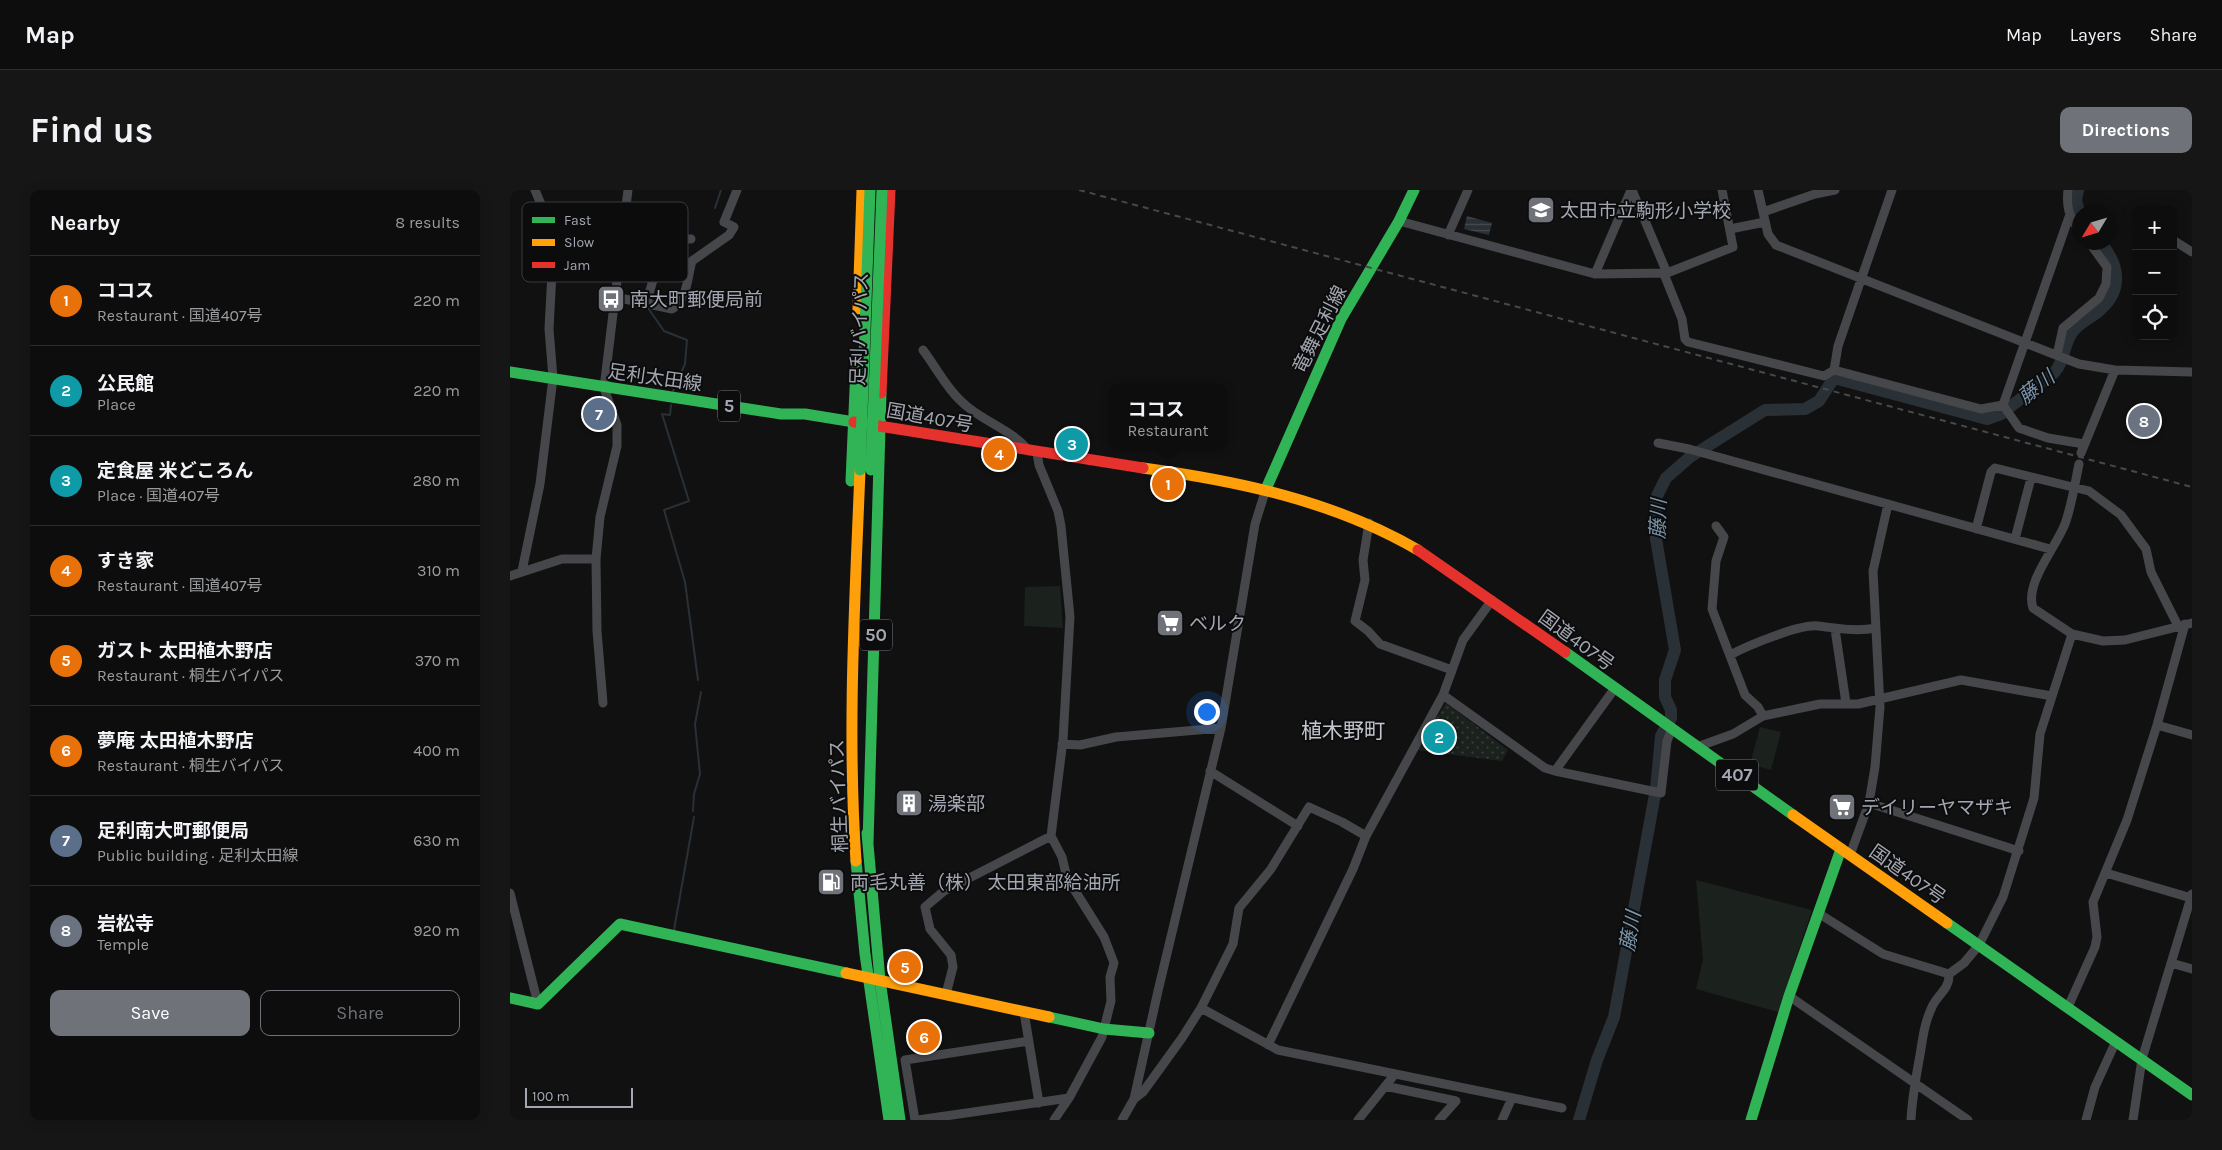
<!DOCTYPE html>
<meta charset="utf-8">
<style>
:root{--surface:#0d0d0e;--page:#161617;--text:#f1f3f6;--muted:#9a9c9e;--line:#2d2d2e;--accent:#70727a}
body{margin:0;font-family:Karla,"Noto Sans JP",sans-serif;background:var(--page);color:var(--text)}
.controls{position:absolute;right:15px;top:15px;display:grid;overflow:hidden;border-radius:10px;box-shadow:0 2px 12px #0003}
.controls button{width:45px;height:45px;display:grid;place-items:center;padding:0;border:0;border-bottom:1px solid var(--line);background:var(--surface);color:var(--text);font:25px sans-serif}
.compass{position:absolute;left:1562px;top:15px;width:45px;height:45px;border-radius:50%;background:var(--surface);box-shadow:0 2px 12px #0003;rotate:232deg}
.scale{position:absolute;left:15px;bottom:12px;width:108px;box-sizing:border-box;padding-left:5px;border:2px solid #a3a7b2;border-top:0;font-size:14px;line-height:18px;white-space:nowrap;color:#a3a7b2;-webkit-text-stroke:4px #0c0c0d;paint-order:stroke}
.you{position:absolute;left:696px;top:521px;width:18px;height:18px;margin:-12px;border:4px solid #fff;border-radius:50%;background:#1a73e8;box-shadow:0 0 0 8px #1a73e833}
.badge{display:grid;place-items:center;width:32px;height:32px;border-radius:50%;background:var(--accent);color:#fff;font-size:16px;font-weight:700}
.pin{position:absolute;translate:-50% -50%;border:2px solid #fff;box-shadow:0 1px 5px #0006}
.popup{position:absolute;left:599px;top:194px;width:118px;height:65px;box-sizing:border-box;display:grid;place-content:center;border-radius:10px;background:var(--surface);filter:drop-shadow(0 1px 4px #0005);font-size:16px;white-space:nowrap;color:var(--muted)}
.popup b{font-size:19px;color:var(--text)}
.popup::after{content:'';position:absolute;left:50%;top:100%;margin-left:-10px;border:10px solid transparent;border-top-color:var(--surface)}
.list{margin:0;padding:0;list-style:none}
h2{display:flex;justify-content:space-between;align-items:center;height:65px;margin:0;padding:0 20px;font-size:21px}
h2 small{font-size:16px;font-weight:400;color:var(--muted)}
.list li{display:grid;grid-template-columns:32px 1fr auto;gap:15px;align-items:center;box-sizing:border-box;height:90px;padding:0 20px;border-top:1px solid var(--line)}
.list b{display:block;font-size:19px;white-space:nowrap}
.list p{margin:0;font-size:16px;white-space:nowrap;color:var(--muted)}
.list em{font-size:16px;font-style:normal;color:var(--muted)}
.actions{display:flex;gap:10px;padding:15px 20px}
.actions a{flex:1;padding:11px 0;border:1px solid var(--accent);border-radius:10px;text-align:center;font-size:18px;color:var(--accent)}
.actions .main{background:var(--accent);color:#fff}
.icon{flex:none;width:28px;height:28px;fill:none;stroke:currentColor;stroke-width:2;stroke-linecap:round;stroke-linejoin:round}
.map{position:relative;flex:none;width:1682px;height:930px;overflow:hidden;border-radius:10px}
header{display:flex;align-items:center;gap:30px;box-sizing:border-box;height:70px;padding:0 25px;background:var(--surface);border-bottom:1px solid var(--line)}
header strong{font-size:24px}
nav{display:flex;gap:28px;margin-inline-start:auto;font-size:18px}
.intro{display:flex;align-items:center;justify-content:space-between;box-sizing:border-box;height:120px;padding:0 30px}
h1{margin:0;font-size:35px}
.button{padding:12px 22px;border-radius:10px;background:var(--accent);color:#fff;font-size:18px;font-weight:700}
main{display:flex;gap:30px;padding:0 30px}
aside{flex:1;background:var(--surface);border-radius:10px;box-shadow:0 2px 12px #0003}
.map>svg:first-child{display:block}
</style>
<header>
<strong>Map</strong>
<nav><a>Map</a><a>Layers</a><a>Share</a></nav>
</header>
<div class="intro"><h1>Find us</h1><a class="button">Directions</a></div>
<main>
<aside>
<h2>Nearby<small>8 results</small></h2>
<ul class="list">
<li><span class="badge" style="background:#e8710a">1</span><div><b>ココス</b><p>Restaurant · 国道407号</p></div><em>220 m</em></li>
<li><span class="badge" style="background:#0f9aa8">2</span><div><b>公民館</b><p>Place</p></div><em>220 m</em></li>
<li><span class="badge" style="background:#0f9aa8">3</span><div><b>定食屋 米どころん</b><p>Place · 国道407号</p></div><em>280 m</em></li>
<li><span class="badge" style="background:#e8710a">4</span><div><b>すき家</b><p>Restaurant · 国道407号</p></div><em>310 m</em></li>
<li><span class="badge" style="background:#e8710a">5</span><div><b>ガスト 太田植木野店</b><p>Restaurant · 桐生バイパス</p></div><em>370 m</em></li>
<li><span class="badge" style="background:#e8710a">6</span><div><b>夢庵 太田植木野店</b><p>Restaurant · 桐生バイパス</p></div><em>400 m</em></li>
<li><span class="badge" style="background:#5c6f8a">7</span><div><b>足利南大町郵便局</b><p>Public building · 足利太田線</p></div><em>630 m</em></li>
<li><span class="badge" style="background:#6b7280">8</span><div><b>岩松寺</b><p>Temple</p></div><em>920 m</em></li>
</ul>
<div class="actions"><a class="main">Save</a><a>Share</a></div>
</aside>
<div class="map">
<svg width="1682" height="930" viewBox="0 0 1682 930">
<defs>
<pattern id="park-dots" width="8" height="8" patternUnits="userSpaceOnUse" patternTransform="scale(1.25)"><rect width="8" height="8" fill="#1b211c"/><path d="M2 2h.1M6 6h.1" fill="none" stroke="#393e3b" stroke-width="1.8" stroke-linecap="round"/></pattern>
<pattern id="water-rules" width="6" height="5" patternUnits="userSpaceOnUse" patternTransform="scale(1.25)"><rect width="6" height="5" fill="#293036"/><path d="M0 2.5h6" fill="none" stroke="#454b51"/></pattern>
</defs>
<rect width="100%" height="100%" fill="#111112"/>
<path fill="#1b211c" d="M550,396L553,438L514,436L515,397Z
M1250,537L1271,542L1261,580L1240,574Z
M1186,690L1302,720L1268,822L1186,799L1193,770Z"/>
<path fill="url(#park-dots)" d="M936,513L998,560L992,571L906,560Z"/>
<path fill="url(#water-rules)" d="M957,26L982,33L979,45L954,39Z"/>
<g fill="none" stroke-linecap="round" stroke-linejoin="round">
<path stroke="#293036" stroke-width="2" d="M205,18L211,0
M138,118L154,141L177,150L175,174L163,201
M161,215L160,225L152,224L179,311L154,320L175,392L188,490
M183,621L184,604L190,584L185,534L191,502
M164,740L184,627"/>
<path stroke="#293036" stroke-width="12" d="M1568,0L1566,10L1570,26
M1069,930L1087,870L1104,827L1146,599L1151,546L1161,528V520L1155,507V490L1165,460L1146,349V308L1156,288L1180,267L1255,220L1295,219L1309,211L1324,188L1477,229L1491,224L1544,183C1556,170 1553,151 1565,139C1572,131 1583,127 1590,120C1614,99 1609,74 1590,52"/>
<path stroke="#46474a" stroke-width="9" d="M1122,0L1157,83
M1248,0L1258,44L1266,55L1569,174L1605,180L1682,182
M1558,0C1556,17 1559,27 1570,41
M1253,22L1305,4L1325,0
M889,31L1085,84L1157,83L1223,57L1212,0
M1220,39L1255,32
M938,45L958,0
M1663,50L1682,62
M1085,84L1121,0
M1154,84L1172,129L1175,149L1178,152L1314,186L1324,180L1328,156L1382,0
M105,107L162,119C178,109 177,88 182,71L219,45L224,37L214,32L227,0
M136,114L148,73L165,49H181
M413,160C428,180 439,203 459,218C478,233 504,242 519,261
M1547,165L1553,138L1589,108L1596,94L1597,77L1579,52
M1324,180L1471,219L1493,215
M1493,215L1559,27
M1493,215L1509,238L1538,248L1574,254
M1148,253L1179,259L1540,359
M527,263L529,275L548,321L551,336L560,427L553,550L541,646L552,667L557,688L594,747L604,773L600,787L601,811L592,847L559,908L544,930
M1571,263L1605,180
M1569,274C1565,293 1562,313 1556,331C1549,354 1514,392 1523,418L1562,444L1593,451L1615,450L1682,433
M859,333L853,370L855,390L845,431L858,441L870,454L942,480
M1206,336L1214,347L1206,371L1202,419L1235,505L1248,517L1253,526
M1466,339L1481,282L1485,278L1579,301L1611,325L1636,359L1641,382L1668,436
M1505,349L1521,288
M12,381L30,294L43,188L39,139L44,45L25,0
M0,386L52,369H86
M1325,439L1336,513
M1220,465C1237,456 1289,434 1308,436C1327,438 1346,442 1366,438
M933,505L1035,578L1045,581L1105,498
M93,513L87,441L86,369L90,327L107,256V235L94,198L118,0
M1647,535L1682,545
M552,554L570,555L606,547L711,538
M1187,557L1223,544L1253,526L1310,514H1348L1451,490L1542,506
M700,581L788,636
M1045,581L1151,603L1157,551L1162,539
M1359,613L1509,661
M1340,665L1359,613L1365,577L1370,517L1363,381L1378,314
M1596,683L1681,708
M0,703L28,814
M1308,723L1373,764L1439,784
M1661,773L1682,779
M436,804L443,777L441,765L420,739L415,717L434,701L541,646
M1279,806L1458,930
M1558,817L1585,757L1587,747L1583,712L1617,630L1647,535L1675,434
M691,818L768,860L1052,918
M514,822L529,913
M758,855L843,679L856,646L933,505L953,450L982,410
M875,896L946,911L929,930
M624,909L633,902L672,848L691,818L723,754L729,718L761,679L799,617L832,632L856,646
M405,930L395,870L519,851
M408,930L559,908
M612,930L624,909L648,801L711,538L745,334L756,299
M848,930L885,884
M992,930L1002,908
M1401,930C1402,908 1406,887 1410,865C1413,847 1414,834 1422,817C1427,805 1440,799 1439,784L1454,773L1469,755L1493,707L1524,608L1530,544L1562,444
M1576,930L1585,897L1606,851
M1623,930L1632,869L1682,704"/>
<path stroke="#30b455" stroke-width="11" d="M0,182L271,224H295L344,232
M341,291L346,177
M756,299L831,129L889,31L904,0
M1055,462L1283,625
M357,643L370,790L390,930
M358,653L371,203
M346,671L355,764L379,930
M1437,733L1682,905
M0,808L28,814L110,734L336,783
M539,827L594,839L639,843
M1241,930L1279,806L1331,659"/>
<path stroke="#ff9f0a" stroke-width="11" d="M348,119L352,0
M633,278C728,291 824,311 908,360
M1283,625L1437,733
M346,671C337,541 345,410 350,280
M336,783L539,827"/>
<path stroke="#e5322d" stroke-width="11" d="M371,203L380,0
M344,232L633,278
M908,360L1055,462"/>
<path stroke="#47484a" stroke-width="2" stroke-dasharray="6 5" stroke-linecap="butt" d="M569,0L1682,297"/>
<path stroke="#30b455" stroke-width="11" d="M350,280L360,0
M361,280L372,0"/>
</g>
<defs>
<g id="school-square" transform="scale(1.4375)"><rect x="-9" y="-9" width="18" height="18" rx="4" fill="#70727a" stroke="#0c0c0d"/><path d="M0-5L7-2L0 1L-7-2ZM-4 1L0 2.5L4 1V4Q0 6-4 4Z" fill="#fff"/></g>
<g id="bus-square" transform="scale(1.4375)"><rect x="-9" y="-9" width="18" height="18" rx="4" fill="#70727a" stroke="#0c0c0d"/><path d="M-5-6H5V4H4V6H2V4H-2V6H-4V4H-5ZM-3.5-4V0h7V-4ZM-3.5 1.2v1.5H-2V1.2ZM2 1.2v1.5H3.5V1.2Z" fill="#fff"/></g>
<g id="supermarket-square" transform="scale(1.4375)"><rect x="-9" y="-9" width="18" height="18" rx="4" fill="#70727a" stroke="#0c0c0d"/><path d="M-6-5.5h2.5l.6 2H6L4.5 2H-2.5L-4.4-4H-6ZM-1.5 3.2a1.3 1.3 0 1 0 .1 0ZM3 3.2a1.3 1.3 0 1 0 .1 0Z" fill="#fff"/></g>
<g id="building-square" transform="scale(1.4375)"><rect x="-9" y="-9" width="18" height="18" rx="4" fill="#70727a" stroke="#0c0c0d"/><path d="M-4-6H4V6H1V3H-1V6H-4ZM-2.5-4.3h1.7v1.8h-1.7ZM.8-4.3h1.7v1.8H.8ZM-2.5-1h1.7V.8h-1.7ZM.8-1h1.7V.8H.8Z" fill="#fff"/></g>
<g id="fuel-square" transform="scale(1.4375)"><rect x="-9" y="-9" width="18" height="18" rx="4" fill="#70727a" stroke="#0c0c0d"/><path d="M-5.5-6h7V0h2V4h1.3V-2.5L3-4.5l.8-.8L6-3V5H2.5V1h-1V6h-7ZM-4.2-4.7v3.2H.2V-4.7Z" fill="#fff"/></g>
</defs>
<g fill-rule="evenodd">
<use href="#school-square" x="1031" y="20"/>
<use href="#bus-square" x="101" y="109"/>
<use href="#supermarket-square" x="660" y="433"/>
<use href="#building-square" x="399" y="613"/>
<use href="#supermarket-square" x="1332" y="617"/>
<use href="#fuel-square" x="321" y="692"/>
</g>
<g text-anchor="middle" stroke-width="4" stroke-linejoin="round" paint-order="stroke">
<g fill="#0c0c0d" stroke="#767880" stroke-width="1">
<rect x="208" y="200.5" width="22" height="31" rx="4"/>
<rect x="350" y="429.5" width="32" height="31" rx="4"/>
<rect x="1206" y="569.5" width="42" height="31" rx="4"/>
</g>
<g font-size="18" font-weight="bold" fill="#a3a7b2">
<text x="219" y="222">5</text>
<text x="366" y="451">50</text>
<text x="1227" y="591">407</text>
</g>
<g font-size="19" fill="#a3a7b2" stroke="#0c0c0d" text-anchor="start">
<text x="1050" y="27">太田市立駒形小学校</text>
<text x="120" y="116">南大町郵便局前</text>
<text x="679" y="440">ベルク</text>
<text x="418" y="620">湯楽部</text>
<text x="1351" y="624">デイリーヤマザキ</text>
<text x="340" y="699">両毛丸善（株） 太田東部給油所</text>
</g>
<g font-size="19" fill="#a3a7b2" stroke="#0c0c0d">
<text transform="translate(349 139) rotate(-88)" y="7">足利バイパス</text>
<text transform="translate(809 139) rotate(-63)" y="7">竜舞足利線</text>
<text transform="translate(145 187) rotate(8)" y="7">足利太田線</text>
<text transform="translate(420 227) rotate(10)" y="7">国道407号</text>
<text transform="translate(1067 450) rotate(36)" y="7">国道407号</text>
<text transform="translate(328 606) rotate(-92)" y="7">桐生バイパス</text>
<text transform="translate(1398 684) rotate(35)" y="7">国道407号</text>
</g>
<g font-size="20" font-style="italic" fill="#7b95ac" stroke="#0c0c0d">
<text transform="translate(1526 197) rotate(-39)" y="7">藤川</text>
<text transform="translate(1148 329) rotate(-88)" y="7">藤川</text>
<text transform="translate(1120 741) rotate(-80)" y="7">藤川</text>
</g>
<g font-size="21" fill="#c3c6ce" stroke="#0c0c0d">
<text x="833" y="548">植木野町</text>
</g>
</g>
<rect x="12" y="12" width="166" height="80" rx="8" fill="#0c0c0d" stroke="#393a3f" stroke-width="1"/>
<rect x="22" y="27" width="23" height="6" fill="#30b455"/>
<rect x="22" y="49" width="23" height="7" fill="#ff9f0a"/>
<rect x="22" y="72" width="23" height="6" fill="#e5322d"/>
<g font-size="14" fill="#a3a7b2">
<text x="54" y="35">Fast</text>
<text x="54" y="57">Slow</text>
<text x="54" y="80">Jam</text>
</g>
</svg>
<div class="controls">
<button>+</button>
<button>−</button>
<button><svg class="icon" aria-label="locate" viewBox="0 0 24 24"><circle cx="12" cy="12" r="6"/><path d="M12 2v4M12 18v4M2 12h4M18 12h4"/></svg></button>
</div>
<svg class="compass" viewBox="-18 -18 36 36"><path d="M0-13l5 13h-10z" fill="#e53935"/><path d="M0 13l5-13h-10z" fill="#9a9c9e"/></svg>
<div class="scale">100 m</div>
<div class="you"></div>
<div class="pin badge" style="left:658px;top:294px;background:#e8710a">1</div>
<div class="popup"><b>ココス</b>Restaurant</div>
<div class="pin badge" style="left:929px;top:547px;background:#0f9aa8">2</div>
<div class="pin badge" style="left:562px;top:254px;background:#0f9aa8">3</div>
<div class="pin badge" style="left:489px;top:264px;background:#e8710a">4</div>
<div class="pin badge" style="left:395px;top:777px;background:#e8710a">5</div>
<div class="pin badge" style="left:414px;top:847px;background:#e8710a">6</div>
<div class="pin badge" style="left:89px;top:224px;background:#5c6f8a">7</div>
<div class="pin badge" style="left:1634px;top:231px;background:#6b7280">8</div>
</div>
</main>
